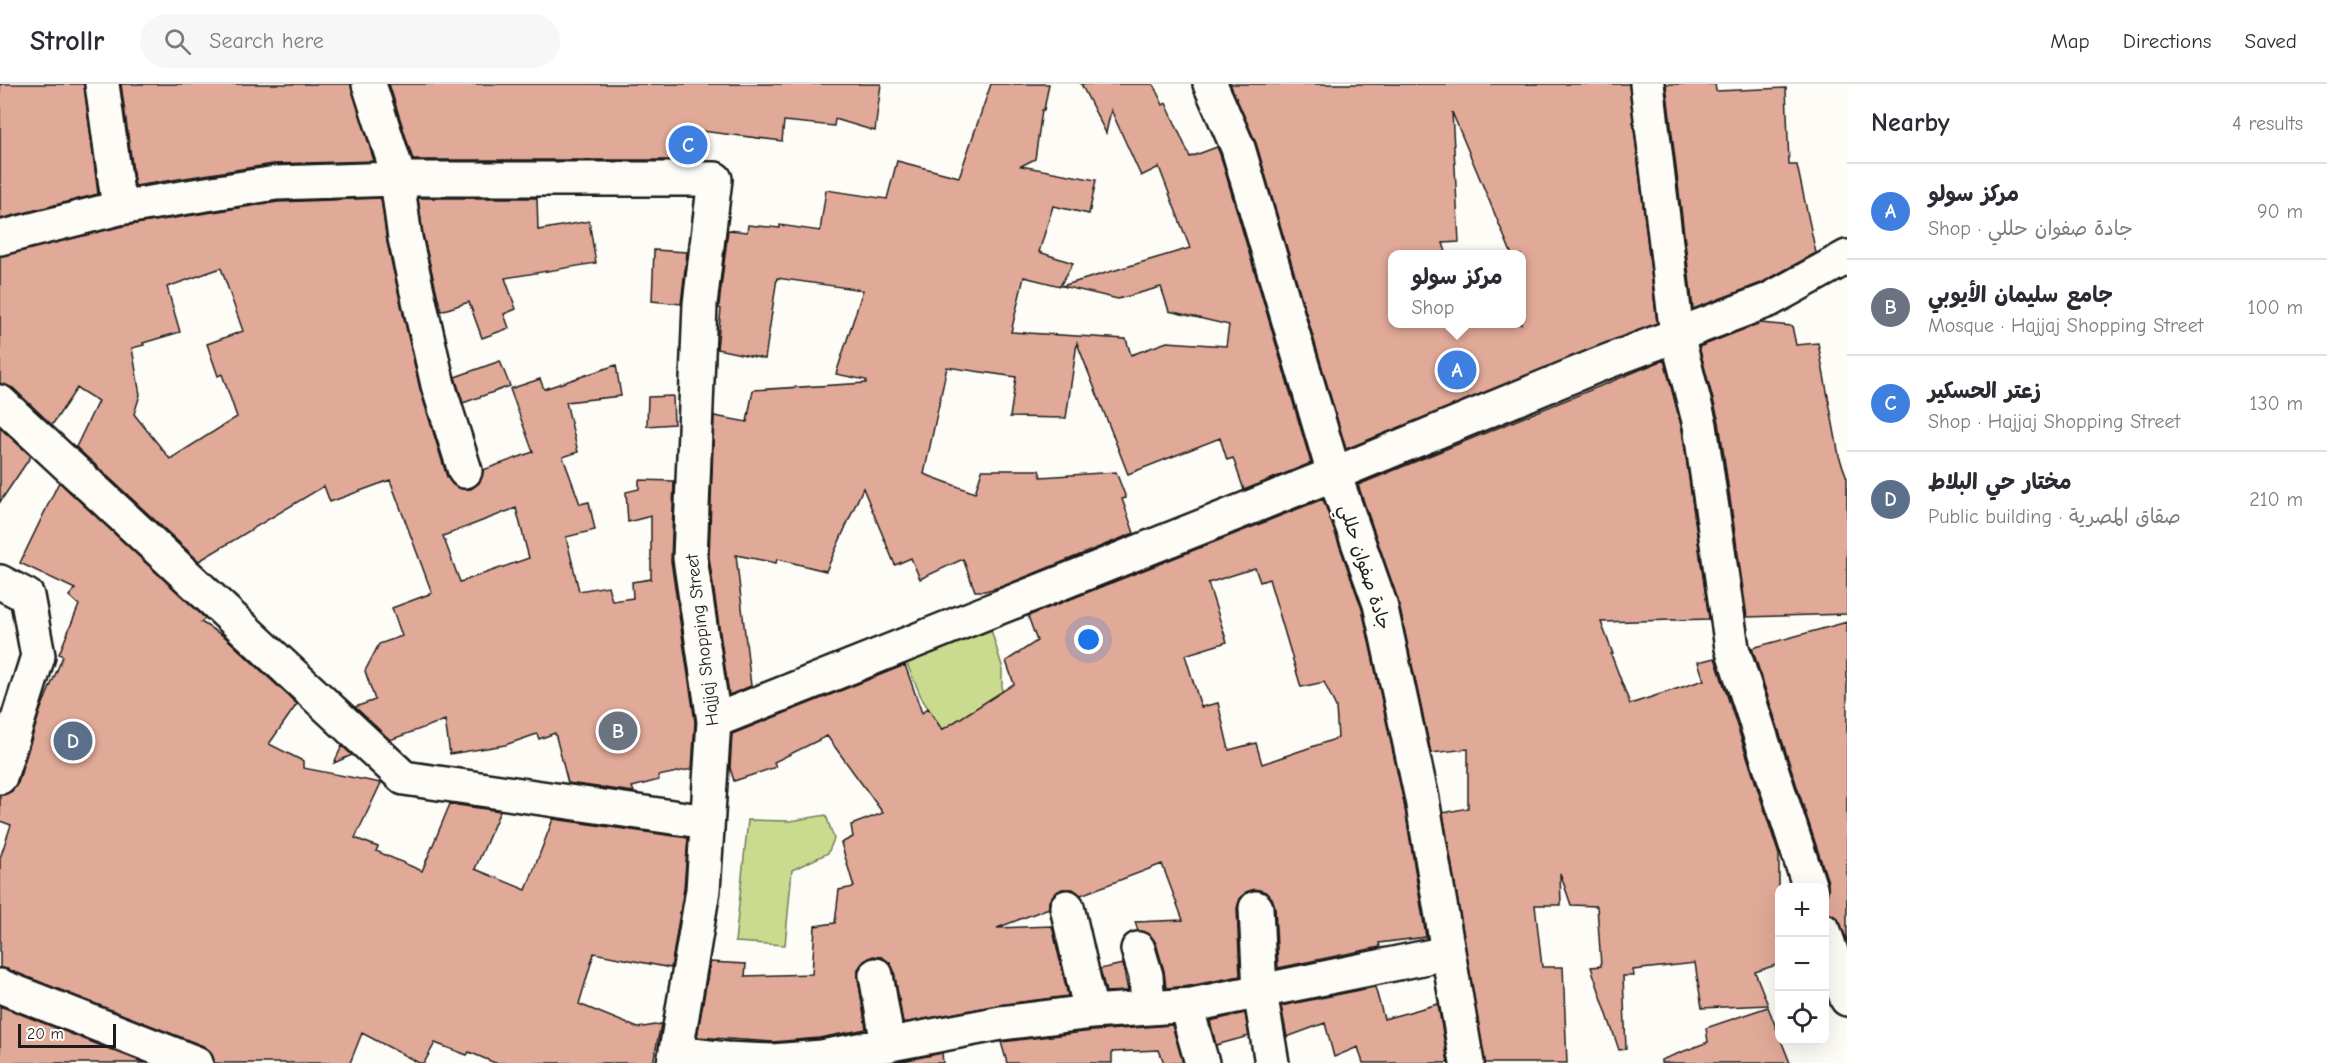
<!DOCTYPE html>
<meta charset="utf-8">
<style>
:root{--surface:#fff;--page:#f7f7f7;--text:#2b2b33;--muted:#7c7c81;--line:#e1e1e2;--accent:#2563eb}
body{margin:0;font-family:"Comic Neue","Playpen Sans Arabic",sans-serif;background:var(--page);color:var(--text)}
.controls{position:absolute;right:18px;bottom:18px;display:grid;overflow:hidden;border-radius:12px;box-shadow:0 6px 24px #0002}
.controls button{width:54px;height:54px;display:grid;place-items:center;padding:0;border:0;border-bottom:2px solid var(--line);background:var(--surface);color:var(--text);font:30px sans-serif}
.scale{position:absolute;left:18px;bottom:15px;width:98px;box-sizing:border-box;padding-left:6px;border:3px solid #1c1c1c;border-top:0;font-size:16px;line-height:21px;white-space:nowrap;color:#1c1c1c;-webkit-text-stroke:4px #fdfcf7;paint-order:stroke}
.you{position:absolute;left:1089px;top:556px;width:21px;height:21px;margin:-15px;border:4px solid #fff;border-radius:50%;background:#1a73e8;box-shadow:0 0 0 9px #1a73e833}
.badge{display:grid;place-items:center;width:39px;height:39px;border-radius:50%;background:var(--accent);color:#fff;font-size:20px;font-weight:700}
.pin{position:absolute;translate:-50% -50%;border:3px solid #fff;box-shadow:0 2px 6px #0006}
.popup{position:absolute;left:1388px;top:166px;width:138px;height:78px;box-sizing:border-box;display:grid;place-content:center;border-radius:12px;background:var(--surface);filter:drop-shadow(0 2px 4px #0005);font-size:20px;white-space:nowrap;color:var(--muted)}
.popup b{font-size:22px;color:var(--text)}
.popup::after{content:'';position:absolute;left:50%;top:100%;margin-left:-12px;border:12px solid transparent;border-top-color:var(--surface)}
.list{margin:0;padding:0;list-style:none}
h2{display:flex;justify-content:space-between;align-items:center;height:78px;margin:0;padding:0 24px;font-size:26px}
h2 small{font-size:20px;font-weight:400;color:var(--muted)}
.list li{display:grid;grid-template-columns:39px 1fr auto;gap:18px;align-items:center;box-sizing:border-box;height:96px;padding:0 24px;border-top:2px solid var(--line)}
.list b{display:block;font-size:22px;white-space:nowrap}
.list p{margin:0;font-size:20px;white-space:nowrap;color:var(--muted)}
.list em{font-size:20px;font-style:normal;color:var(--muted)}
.icon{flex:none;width:33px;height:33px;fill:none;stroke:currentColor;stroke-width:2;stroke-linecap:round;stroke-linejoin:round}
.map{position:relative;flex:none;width:1847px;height:979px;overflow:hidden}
header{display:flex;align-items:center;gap:36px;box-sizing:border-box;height:84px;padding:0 30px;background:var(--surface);border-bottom:2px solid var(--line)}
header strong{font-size:28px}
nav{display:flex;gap:33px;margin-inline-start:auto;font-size:21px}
.search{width:420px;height:54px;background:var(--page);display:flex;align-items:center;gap:15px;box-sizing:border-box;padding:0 21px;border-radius:33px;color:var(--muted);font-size:22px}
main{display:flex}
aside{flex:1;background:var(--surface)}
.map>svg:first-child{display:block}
</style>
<header>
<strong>Strollr</strong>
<div class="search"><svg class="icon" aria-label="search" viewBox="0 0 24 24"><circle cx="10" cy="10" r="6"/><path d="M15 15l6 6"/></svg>Search here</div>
<nav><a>Map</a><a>Directions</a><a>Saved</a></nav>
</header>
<main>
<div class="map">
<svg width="1847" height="979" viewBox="0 0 1847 979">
<rect width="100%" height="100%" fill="#fdfcf7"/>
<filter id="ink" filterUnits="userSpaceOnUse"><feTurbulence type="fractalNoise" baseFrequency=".0167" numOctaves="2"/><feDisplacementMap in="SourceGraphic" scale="12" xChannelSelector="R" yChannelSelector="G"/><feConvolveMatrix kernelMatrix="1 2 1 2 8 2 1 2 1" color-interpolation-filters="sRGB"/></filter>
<g filter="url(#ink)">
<path fill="#cadb8f" stroke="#737c56" stroke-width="1.5" d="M989,539L1002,582V609L942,646L922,615L904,573Z
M826,731L834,755L828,769L792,786L785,861L735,858L748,736L790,737Z"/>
<path fill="#e1a998" stroke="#1c1c1c" stroke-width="1.5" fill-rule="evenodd" d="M0,0H84L98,110L0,135Z
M121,0H351L374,77L273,80L135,102Z
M389,0H881L875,47L835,35L834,42L784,37L782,57L694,46L697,76H413Z
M991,0H1049L1044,26H1042L1035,75L1021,82L1096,96L1089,130L1053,122L1039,168L1073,179L1060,202L1024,193L1011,248L1126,255L1131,271L1167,258L1226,262L1229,241L1169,227L1161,203L1118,215L1062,202L1190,164L1159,83L1141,92L1111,26L1106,49L1081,0H1153L1163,21L1166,19L1190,73L1217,63L1220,70L1311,379L1244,406L1233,374L1227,376L1220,354L1128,390L1077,259L1066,334L1010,333L1016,293L947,283L924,390L975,409L982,386H1039L1041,393L1116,388L1126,414L1122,415L1134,449L1003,502L985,507H975L963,475L920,495L911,474L895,481L863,404L826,487L777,475L776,479L736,471L751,602L729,611L709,473L714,332L747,338L753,306L866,299V296L836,290L863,206L777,194L765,275L717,265L721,225L719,224V221L728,146L747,148L748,141L780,144V141L820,147L826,106L887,115L897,77L959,93Z
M1230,0H1629L1657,239L1346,365L1256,59ZM1452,28L1512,171H1521V240H1392V171H1447L1443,159L1459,158Z
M1666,0H1715L1716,7L1786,4L1789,81H1797L1816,169L1761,199L1693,225Z
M381,114L387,158L420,305L447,393L453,401L462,405H471L479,399L483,386L533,368L510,305L540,295L544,305L616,281L621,312L566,318L578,368L563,373L580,420L589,418L595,446L566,453L579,507L608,502L612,517L633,514L632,498L651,495V432L628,438L626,408L639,405V396L674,397L671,477L695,638L692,685L658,692L659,696L632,703L634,708L568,699L555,649L539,655L537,650L505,661L450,670L445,636L390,656L355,623L375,616L365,587L379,560L402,552L392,524L432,509L390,396L330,418L324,402L199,477L76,363L98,317L77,304L52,341L13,304L0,300V172L123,142L278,118ZM221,184L243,247L207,260L218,292L222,290L237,333L170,375L134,330L140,311L132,264L144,261L143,259L180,248L167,203ZM516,424L529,474L460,498L443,452Z
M418,114H537L538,146L589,137L596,179L505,194L516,225L504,230L509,244L482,254L469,218L441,227L423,151Z
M654,166L687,168L681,220L652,217Z
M1760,239L1792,242L1796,261L1818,259L1839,372L1847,394V530L1747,533L1719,338L1699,263Z
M1664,276L1682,345L1709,535L1601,538L1613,570H1611L1630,620L1704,596L1698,578L1715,574L1779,771V880L1755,888L1768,921L1702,924L1695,879L1633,886L1634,892H1623L1626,965L1619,966L1591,883L1601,882L1597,822L1571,821L1560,789L1561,821H1535L1542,883H1563L1567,979H1485L1443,729L1468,724V665L1431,669L1398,516L1358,401Z
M500,277L510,302L463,319L455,293Z
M673,312L674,340L647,342L648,313Z
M0,344L31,372L0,418Z
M59,398L205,534L201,538L225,553L297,620L269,660L303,677V684L381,699L355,754L378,763L376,767L422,787L450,720L500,727L475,785L526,806L553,735L688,754L684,804L671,884L594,869L579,920L638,944L661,940L653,979H495L469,968L467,971L435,959L424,979H419L362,949L350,979H214L211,968L203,962L7,885L0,884V774L11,741L0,737V711L12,707L18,699L40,627L63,572L59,570L79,521L69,512L75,505L20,479Z
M1323,415L1362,525L1404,719L1426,853L1379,859L1380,863L1278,884L1275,823L1272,814L1265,808L1255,805L1246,808L1240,815L1237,824L1240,892L1189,902L1166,904L1164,887L1156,859L1150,851L1138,847L1135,838L1183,836L1162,780L1081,811L1073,805H1062L1054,810L1049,817V824L997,844L1052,842L1068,912L998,921L903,939L894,887L890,879L882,873L873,872L864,877L858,885V894L866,945L819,954L773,958L697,953L710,878L746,880L745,892L812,890L815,842L835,839L839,806L854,803L841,759L853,753L851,741L883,729L827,652L774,678L776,683L734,697L730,684L732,650L905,581L922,629L928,624L942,646L1014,600L1006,577L1037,557L1028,532ZM1255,484L1260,498L1269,495L1301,603L1324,598L1336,623L1338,654L1262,680L1256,659L1229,666L1218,619L1201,623L1185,571L1227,558L1208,499Z
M1847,538V856L1837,833L1824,829L1828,798L1752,564Z
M342,662L352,671L334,679Z
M1123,880L1128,907L1106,908L1100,885Z
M1375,903L1384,935L1438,920L1448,979H1363L1358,963L1334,973L1325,939L1287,953L1281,922Z
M0,922L145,979H0Z
M1768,923L1790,979H1661V976L1708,958L1706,944Z
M1245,929L1249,952L1216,961L1210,937Z
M1172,941L1183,979H1164L1159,966L1112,968V979H1007L1001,958L1093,947Z
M942,969L943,979H892H893Z"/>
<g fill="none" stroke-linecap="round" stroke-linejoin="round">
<g stroke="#1c1c1c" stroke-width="38">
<path id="street" d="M102,0L119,124
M369,0L395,81L405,154L438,301L465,387
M1210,0L1238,64L1334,390L1380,520L1422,715L1467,979
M1647,0L1677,251L1700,341L1732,564L1810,804
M0,154L119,124L276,99L396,95H715L700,220L690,474L714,637L703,806L674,979
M0,318L404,694L707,738
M0,498L27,512L38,572L0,693
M714,637L1334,390L1598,281L1769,216L1847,173
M1067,823L1091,928
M1256,824L1260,908L1272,979
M1824,847L1847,915
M1138,865L1146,892L1148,924
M876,891L888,961
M0,902L196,979
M1186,922L1202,979
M676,969L725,975L773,977L822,973L1001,939L1091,928L1192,921L1447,869"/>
</g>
<use href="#street" stroke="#fdfcf7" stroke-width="33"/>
</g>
</g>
<g text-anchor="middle" stroke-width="4.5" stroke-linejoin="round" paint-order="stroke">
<g font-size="18" fill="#1c1c1c" stroke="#fdfcf7">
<text transform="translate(1365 483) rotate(72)" y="6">جادة صفوان حللي</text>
<text transform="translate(702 556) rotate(-97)" y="6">Hajjaj Shopping Street</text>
</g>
</g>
</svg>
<div class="controls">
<button>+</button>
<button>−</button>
<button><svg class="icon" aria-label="locate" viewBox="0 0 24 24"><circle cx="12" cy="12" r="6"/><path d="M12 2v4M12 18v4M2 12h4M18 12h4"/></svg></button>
</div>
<div class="scale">20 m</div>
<div class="you"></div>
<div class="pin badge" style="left:1457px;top:286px;background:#3f7fe0">A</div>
<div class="popup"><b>مركز سولو</b>Shop</div>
<div class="pin badge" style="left:618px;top:647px;background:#6b7280">B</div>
<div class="pin badge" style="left:688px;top:61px;background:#3f7fe0">C</div>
<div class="pin badge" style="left:73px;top:657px;background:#5c6f8a">D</div>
</div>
<aside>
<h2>Nearby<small>4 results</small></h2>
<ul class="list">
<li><span class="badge" style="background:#3f7fe0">A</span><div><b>مركز سولو</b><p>Shop · جادة صفوان حللي</p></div><em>90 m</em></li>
<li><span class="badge" style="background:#6b7280">B</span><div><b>جامع سليمان الأيوبي</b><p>Mosque · Hajjaj Shopping Street</p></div><em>100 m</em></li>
<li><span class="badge" style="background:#3f7fe0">C</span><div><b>زعتر الحسكير</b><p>Shop · Hajjaj Shopping Street</p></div><em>130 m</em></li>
<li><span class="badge" style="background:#5c6f8a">D</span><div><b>مختار حي البلاط</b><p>Public building · صقاق المصرية</p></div><em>210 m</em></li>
</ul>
</aside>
</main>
